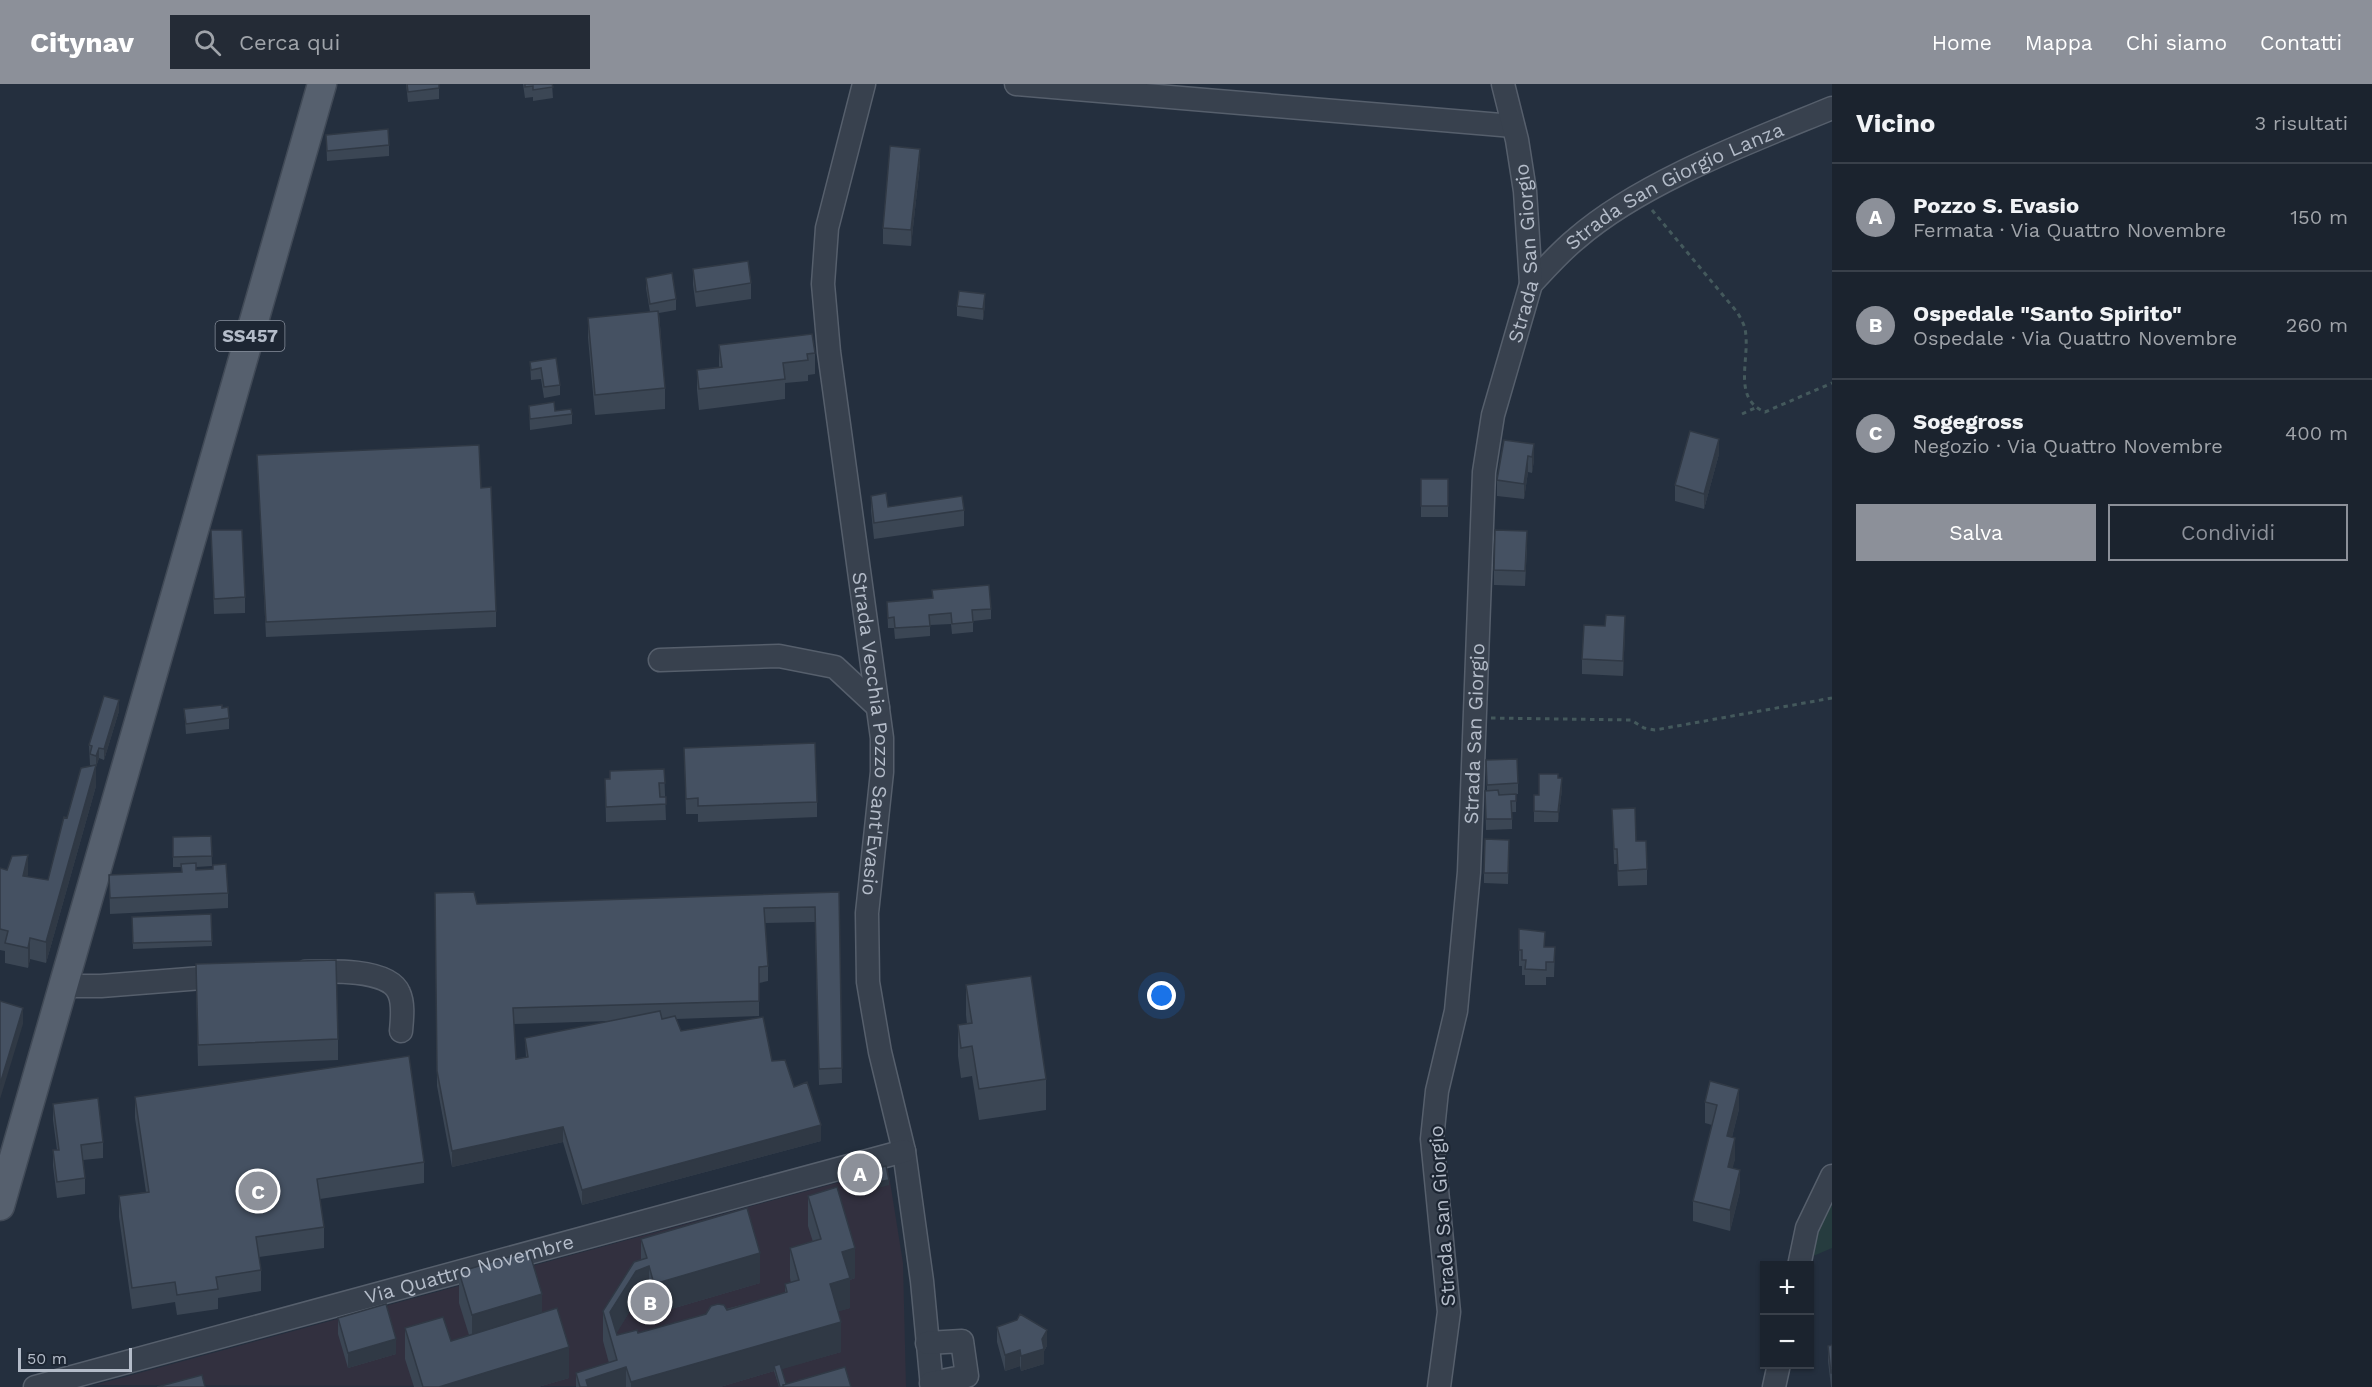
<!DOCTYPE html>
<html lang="it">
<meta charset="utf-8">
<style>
:root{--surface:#1b232e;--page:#242b36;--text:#f1f3f6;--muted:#a0a4aa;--line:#39404a;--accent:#8c9099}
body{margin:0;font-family:"Work Sans",sans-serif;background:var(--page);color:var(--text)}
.controls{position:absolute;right:18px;bottom:18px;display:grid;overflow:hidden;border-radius:0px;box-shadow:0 2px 4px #0004}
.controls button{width:54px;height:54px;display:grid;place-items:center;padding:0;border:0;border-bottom:2px solid var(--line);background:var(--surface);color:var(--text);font:30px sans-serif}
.scale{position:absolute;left:18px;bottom:15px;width:114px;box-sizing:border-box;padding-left:6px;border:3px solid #b4bcc9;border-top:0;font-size:16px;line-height:21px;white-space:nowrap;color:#b4bcc9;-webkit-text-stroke:4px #1d2633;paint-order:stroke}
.you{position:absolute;left:1162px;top:912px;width:21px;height:21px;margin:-15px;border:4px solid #fff;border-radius:50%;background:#1a73e8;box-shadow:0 0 0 9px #1a73e833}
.badge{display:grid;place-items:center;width:39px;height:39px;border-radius:50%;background:var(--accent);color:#fff;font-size:20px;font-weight:700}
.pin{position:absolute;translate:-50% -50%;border:3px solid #fff;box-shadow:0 2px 6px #0006}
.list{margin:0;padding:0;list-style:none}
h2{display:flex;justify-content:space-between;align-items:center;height:78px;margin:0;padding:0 24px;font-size:26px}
h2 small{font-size:20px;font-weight:400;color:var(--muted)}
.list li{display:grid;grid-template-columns:39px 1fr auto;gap:18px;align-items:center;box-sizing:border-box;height:108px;padding:0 24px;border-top:2px solid var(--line)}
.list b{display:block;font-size:22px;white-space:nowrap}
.list p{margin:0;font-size:20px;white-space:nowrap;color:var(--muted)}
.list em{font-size:20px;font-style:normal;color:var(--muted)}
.actions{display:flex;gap:12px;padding:18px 24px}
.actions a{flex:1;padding:14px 0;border:2px solid var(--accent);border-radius:0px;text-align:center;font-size:21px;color:var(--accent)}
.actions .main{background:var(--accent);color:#fff}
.icon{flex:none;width:33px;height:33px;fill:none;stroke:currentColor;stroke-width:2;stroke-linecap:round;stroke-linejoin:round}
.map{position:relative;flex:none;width:1832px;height:1303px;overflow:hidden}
header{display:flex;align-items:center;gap:36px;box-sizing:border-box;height:84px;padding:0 30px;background:var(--accent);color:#fff}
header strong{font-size:28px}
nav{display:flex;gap:33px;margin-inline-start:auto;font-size:21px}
.search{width:420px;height:54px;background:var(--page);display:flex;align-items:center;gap:15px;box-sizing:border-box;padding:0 21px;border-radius:0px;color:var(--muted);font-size:22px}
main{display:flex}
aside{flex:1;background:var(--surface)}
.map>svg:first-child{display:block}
</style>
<header>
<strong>Citynav</strong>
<div class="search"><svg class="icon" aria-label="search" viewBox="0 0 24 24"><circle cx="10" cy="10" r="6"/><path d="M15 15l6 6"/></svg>Cerca qui</div>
<nav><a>Home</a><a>Mappa</a><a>Chi siamo</a><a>Contatti</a></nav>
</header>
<main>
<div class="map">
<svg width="1832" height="1303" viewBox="0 0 1832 1303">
<rect width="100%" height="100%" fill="#242f3e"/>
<path fill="#32303f" d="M888,1085L903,1179L906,1303L95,1301Z"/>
<path fill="#263c3f" d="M1832,1107V1164L1804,1176Z"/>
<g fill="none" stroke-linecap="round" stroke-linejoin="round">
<g stroke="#565f6c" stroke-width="25">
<g id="minor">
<path id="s1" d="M864,0L827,144L823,200L829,268L882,654V688L867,829L868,898L880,968L904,1067L922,1197L932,1303"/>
<path d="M1016,0L1513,42"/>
<path id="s2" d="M1531,200C1545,185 1560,168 1576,155C1641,98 1752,57 1832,24"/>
<path d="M660,576L779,572L835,583L878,623"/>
<path d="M305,888C327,887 389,884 399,909C404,920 402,935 401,947"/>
<path d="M61,902H101L227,892"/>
<path d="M1799,1182L1807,1144L1832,1092"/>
<path d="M927,1259L962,1257L967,1292L931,1299"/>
<path id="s3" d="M35,1303L904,1067"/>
<path id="s4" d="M1439,1303L1449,1228L1432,1055L1437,1007L1456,927L1469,788L1484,388L1493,331L1531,200L1525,107L1517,56L1503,0"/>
<path d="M1774,1303L1779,1280"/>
</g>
</g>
<g stroke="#414a57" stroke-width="31">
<path id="major" d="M0,1122L322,0"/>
</g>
<path stroke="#44595c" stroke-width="3" stroke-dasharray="4.5 4.5" stroke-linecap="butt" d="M1652,126L1737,228C1740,233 1744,240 1745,245C1751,274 1731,314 1765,328L1832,299
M1742,330L1755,324
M1491,634L1631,636L1644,644L1655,646L1832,614"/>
<use href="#minor" stroke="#38414e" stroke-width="22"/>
<use href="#major" stroke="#56606e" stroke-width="28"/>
</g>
<path fill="#3b4654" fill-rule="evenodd" d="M406,0H439V15L408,18Z
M523,0H552L553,14L533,17V13L525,14Z
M326,51L389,61V72L327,77Z
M920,80L911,162L883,160V144Z
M693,185L751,199V215L696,223L693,201Z
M646,194L676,215V226L659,229L665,304V325L595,331L588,254V234L650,228L646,204Z
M985,220L983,236L957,232V222Z
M719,261L815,269V290L808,291V297L785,299V315L699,326L697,306V286L719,283Z
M556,274L560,301V311L544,314L541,295L531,296L530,278Z
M529,322L572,330V340L530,346Z
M1534,360V376L1532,389L1528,388L1524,415L1497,412V396Z
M1719,370L1704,425L1675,417V401Z
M257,371L481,404L496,527V543L266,553Z
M1421,395H1448V433H1421Z
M871,412L888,423L964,426V442L874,455L871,427Z
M211,446L245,513V529L214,530Z
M1527,463L1525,502L1494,501V486Z
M932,506L991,525V535L973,537V548L952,550L951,540L930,541V552L895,555L894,544H888L887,518L932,514Z
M1625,547L1623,592L1582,590V575Z
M222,624L229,634V645L186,650L184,625Z
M119,627L104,676L99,674L96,683V702L46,879L30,875L28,884L5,879V867L0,866V784L27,793L48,796L93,682L90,681L89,661Z
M684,664L817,718V733L698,738V730H686Z
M1486,676L1518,699V710H1516V728H1512V745L1486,746L1485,707H1487Z
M664,685L666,736L606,738L605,695Z
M1558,694L1562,705L1558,738H1534V711H1539Z
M1612,725L1647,785V801L1618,802L1617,780H1614Z
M211,752L212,782L196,783V786L213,785L228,809V824L110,830L109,791L181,788V783H173V753Z
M1509,756L1508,800L1484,799V789Z
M839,808L842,999L819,1001L815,838L765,839L768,882V897L759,899V932L676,935L681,947L772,977L794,1003L821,1057L582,1121L563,1058L452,1083L437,1002L435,809L477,820ZM611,937L525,954L526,974L516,975L514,940Z
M211,830L212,862L133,865L132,833Z
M1519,845L1545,863H1555L1554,893H1546V901H1525V891H1522V882H1519Z
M196,900L338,955V976L198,982Z
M966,901L1046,995V1026L979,1036L972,992L961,994L958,972V941L967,940L966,931Z
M135,1013L424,1078V1099L320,1115L324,1143V1164L259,1173L261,1186V1207L218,1214V1225L177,1231L175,1218L132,1225L119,1133V1112L146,1108L135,1034Z
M1705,1018L1739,1025L1732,1053L1735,1075L1732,1084L1740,1107L1730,1147L1693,1137V1117L1712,1041L1705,1039Z
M53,1020L103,1058V1074L83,1076L85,1094V1110L57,1114L53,1082V1066H57L53,1036Z
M808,1112L855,1194L850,1196V1224L838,1227L841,1268L781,1285L786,1300L851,1303H779L774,1287L720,1303H576V1289L609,1279L603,1257V1227L641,1176V1155L760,1199L654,1230L649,1212L636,1217L616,1249L617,1251L638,1249L785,1209V1200L791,1199L790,1194V1164L813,1158L808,1142Z
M459,1188L542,1229L569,1294L538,1303H414L405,1275V1244L451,1257L469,1251L459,1219Z
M338,1234L396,1270L348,1284L338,1250Z
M997,1243L1047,1262L1044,1267V1280L1021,1287L1020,1282L1005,1287L997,1258Z
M1832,1261V1303H1831L1828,1277V1262Z"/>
<path fill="#303945" d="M920,65V80L911,162V146Z
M985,210V220L983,236V225Z
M1719,355V370L1704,425V410Z
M1534,360V376L1532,389V373Z
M1528,372V388L1524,415V400Z
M1625,532V547L1623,592V577Z
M119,616V627L104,676V665Z
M99,664V674L96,683V672Z
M96,681V702L46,879V858Z
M1562,694V705L1558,738V728Z
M28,771V791L23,813V792Z
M30,854V875L28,884V864Z
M23,924V940L0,1015V1000Z
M1739,1005V1025L1727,1073V1052Z
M821,1041V1057L582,1121V1106Z
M563,1043V1058L452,1083V1067Z
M1735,1054V1075L1728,1103V1083Z
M1740,1086V1107L1730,1147V1126Z
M889,1096V1101L878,1104V1098Z
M855,1164V1194L850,1196V1224L830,1230V1200L842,1168Z
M760,1169V1199L654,1230V1200Z
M649,1182V1212L636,1217L612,1257L610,1228L636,1187Z
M542,1210V1240L472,1261V1231Z
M841,1238V1268L776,1287L774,1282V1287L720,1303H631V1298Z
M1047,1246V1262L1044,1267V1280L1021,1287V1272L1042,1255Z
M396,1255V1270L348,1284V1269Z
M569,1263V1294L538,1303H439Z
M1020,1266V1282L1005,1287V1271Z
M626,1283V1303H586V1296Z"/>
<path fill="#455162" stroke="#303945" stroke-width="1.5" d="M407,0H439V4L408,8Z
M525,0H552L553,3L533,6V2L525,3Z
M388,45L389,61L327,67L326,51Z
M890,62L920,65L911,146L883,144Z
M748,177L751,199L696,208L693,185Z
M672,189L676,215L650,220L646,194Z
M959,207L985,210L983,225L957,222Z
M658,227L665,304L595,311L588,234Z
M812,250L815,269L807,270L808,276L783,279L785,295L699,305L697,286L722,283L719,261Z
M556,274L560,301L544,303L541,284L531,286L530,278Z
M554,318L555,327L571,325L572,330L530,335L529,322Z
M1690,347L1719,355L1704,410L1675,401Z
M1504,356L1534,360L1532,373L1528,372L1524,400L1497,396Z
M479,361L481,404L491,403L496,527L266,538L257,371Z
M1421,395H1448V422H1421Z
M886,409L888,423L962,412L964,426L874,439L871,412Z
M211,446H242L245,513L214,515Z
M1495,446L1527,447L1525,487L1494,486Z
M989,501L991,525L972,526L973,538L952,540L951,529L929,531L930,542L895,544L894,533L888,534L887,518L933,514L932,506Z
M1606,531L1625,532L1623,577L1582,575L1584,541L1605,542Z
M104,612L119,616L104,665L99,664L96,672L90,670L92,662L89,661Z
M222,621V624L228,623L229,634L186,640L184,625Z
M815,659L817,718L698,722V714L686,715L684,664Z
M1517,675L1518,699L1487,701L1486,676Z
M96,681L46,858L30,854L28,864L5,859L8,847L0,845V784L7,786L12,772L28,771L23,792L48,796L64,733L67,734L81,684Z
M664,685L665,699H659L660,713H666V720L606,723L605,695H610V687Z
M1539,690H1558V694H1562L1558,728L1534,727V711H1539Z
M1498,706L1499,711L1516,710V717H1511L1512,735H1486L1485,707Z
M1635,724L1636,757H1646L1647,785L1618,787L1617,765H1614L1612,725Z
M211,752L212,772L173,773V753Z
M1485,755L1509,756L1508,789H1484Z
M196,779V786L213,785V781L226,780L228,809L110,814L109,791L182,788L181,780Z
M474,808L477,820L839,808L842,984L819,985L815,823L764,824L768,882L759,883V917L513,924L516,975L528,973L525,954L660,927L662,935L675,932L681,947L763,933L772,977L785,976L794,1003L807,998L821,1041L582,1106L563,1043L452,1067L437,987L435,809Z
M211,830L212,857L133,859L132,833Z
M1519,845L1545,848L1544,863H1555L1554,878H1546V886L1525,885L1526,876H1522V866H1519Z
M336,876L338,955L198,961L196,880Z
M1031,892L1046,995L979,1005L972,962L961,964L958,941L972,939L966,901Z
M0,917L23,924L0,1000Z
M409,972L424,1078L317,1095L324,1143L256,1153L261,1186L216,1193L218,1205L177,1211L175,1198L132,1204L119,1112L149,1108L135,1013Z
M1710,997L1739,1005L1727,1052L1735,1054L1728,1083L1740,1086L1730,1126L1693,1117L1717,1021L1705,1018Z
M98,1014L103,1058L81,1061L85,1094L57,1098L53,1066H59L53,1020Z
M886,1082L889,1096L878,1098L874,1085Z
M837,1103L855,1164L842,1168L850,1194L830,1200L841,1238L631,1298L626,1283L586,1296L588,1303H580L576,1289L617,1276L603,1227L634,1178L647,1174L641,1155L747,1124L760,1169L654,1200L649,1182L636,1187L610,1228L617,1251L637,1246L638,1249L706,1230L711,1222L718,1220L724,1221L727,1226L787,1208L785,1200L799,1196L790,1164L821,1155L808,1112Z
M529,1167L542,1210L472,1231L459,1188Z
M386,1220L396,1255L348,1269L338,1234Z
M557,1224L569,1263L439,1303H423L405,1244L443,1233L451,1257Z
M1020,1230L1047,1246L1042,1255L1044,1265L1021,1272L1020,1266L1005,1271L997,1243L1017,1236Z
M1832,1261V1289H1831L1828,1262Z
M780,1280L786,1300L783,1301V1303H780L774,1282Z
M845,1283L851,1303H784L783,1301Z
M202,1291L205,1303H157Z"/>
<g text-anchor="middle" stroke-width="4.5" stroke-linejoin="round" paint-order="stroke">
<rect fill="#1d2633" stroke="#878f9c" stroke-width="1.5" x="215.5" y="237" width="69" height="30" rx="4.5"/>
<g font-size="18" font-weight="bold" fill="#b4bcc9">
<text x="250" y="258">SS457</text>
</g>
<g font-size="20" fill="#b4bcc9" stroke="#1d2633">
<text dy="7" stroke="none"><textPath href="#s2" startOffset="176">Strada San Giorgio Lanza</textPath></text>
<text dy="7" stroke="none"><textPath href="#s4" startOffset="1144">Strada San Giorgio</textPath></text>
<text dy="7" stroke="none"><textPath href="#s4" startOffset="658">Strada San Giorgio</textPath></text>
<text dy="7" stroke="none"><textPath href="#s1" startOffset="658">Strada Vecchia Pozzo Sant'Evasio</textPath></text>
<text transform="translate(1442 1132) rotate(-94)" y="7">Strada San Giorgio</text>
<text dy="7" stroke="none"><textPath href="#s3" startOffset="450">Via Quattro Novembre</textPath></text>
</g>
</g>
</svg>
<div class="controls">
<button>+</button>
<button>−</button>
</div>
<div class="scale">50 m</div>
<div class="you"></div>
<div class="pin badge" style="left:860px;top:1089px">A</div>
<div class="pin badge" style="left:650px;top:1218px">B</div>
<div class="pin badge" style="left:258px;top:1107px">C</div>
</div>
<aside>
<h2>Vicino<small>3 risultati</small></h2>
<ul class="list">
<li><span class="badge">A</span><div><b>Pozzo S. Evasio</b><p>Fermata · Via Quattro Novembre</p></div><em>150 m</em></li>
<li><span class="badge">B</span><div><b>Ospedale &quot;Santo Spirito&quot;</b><p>Ospedale · Via Quattro Novembre</p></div><em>260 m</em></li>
<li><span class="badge">C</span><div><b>Sogegross</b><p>Negozio · Via Quattro Novembre</p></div><em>400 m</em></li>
</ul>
<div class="actions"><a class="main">Salva</a><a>Condividi</a></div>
</aside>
</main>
